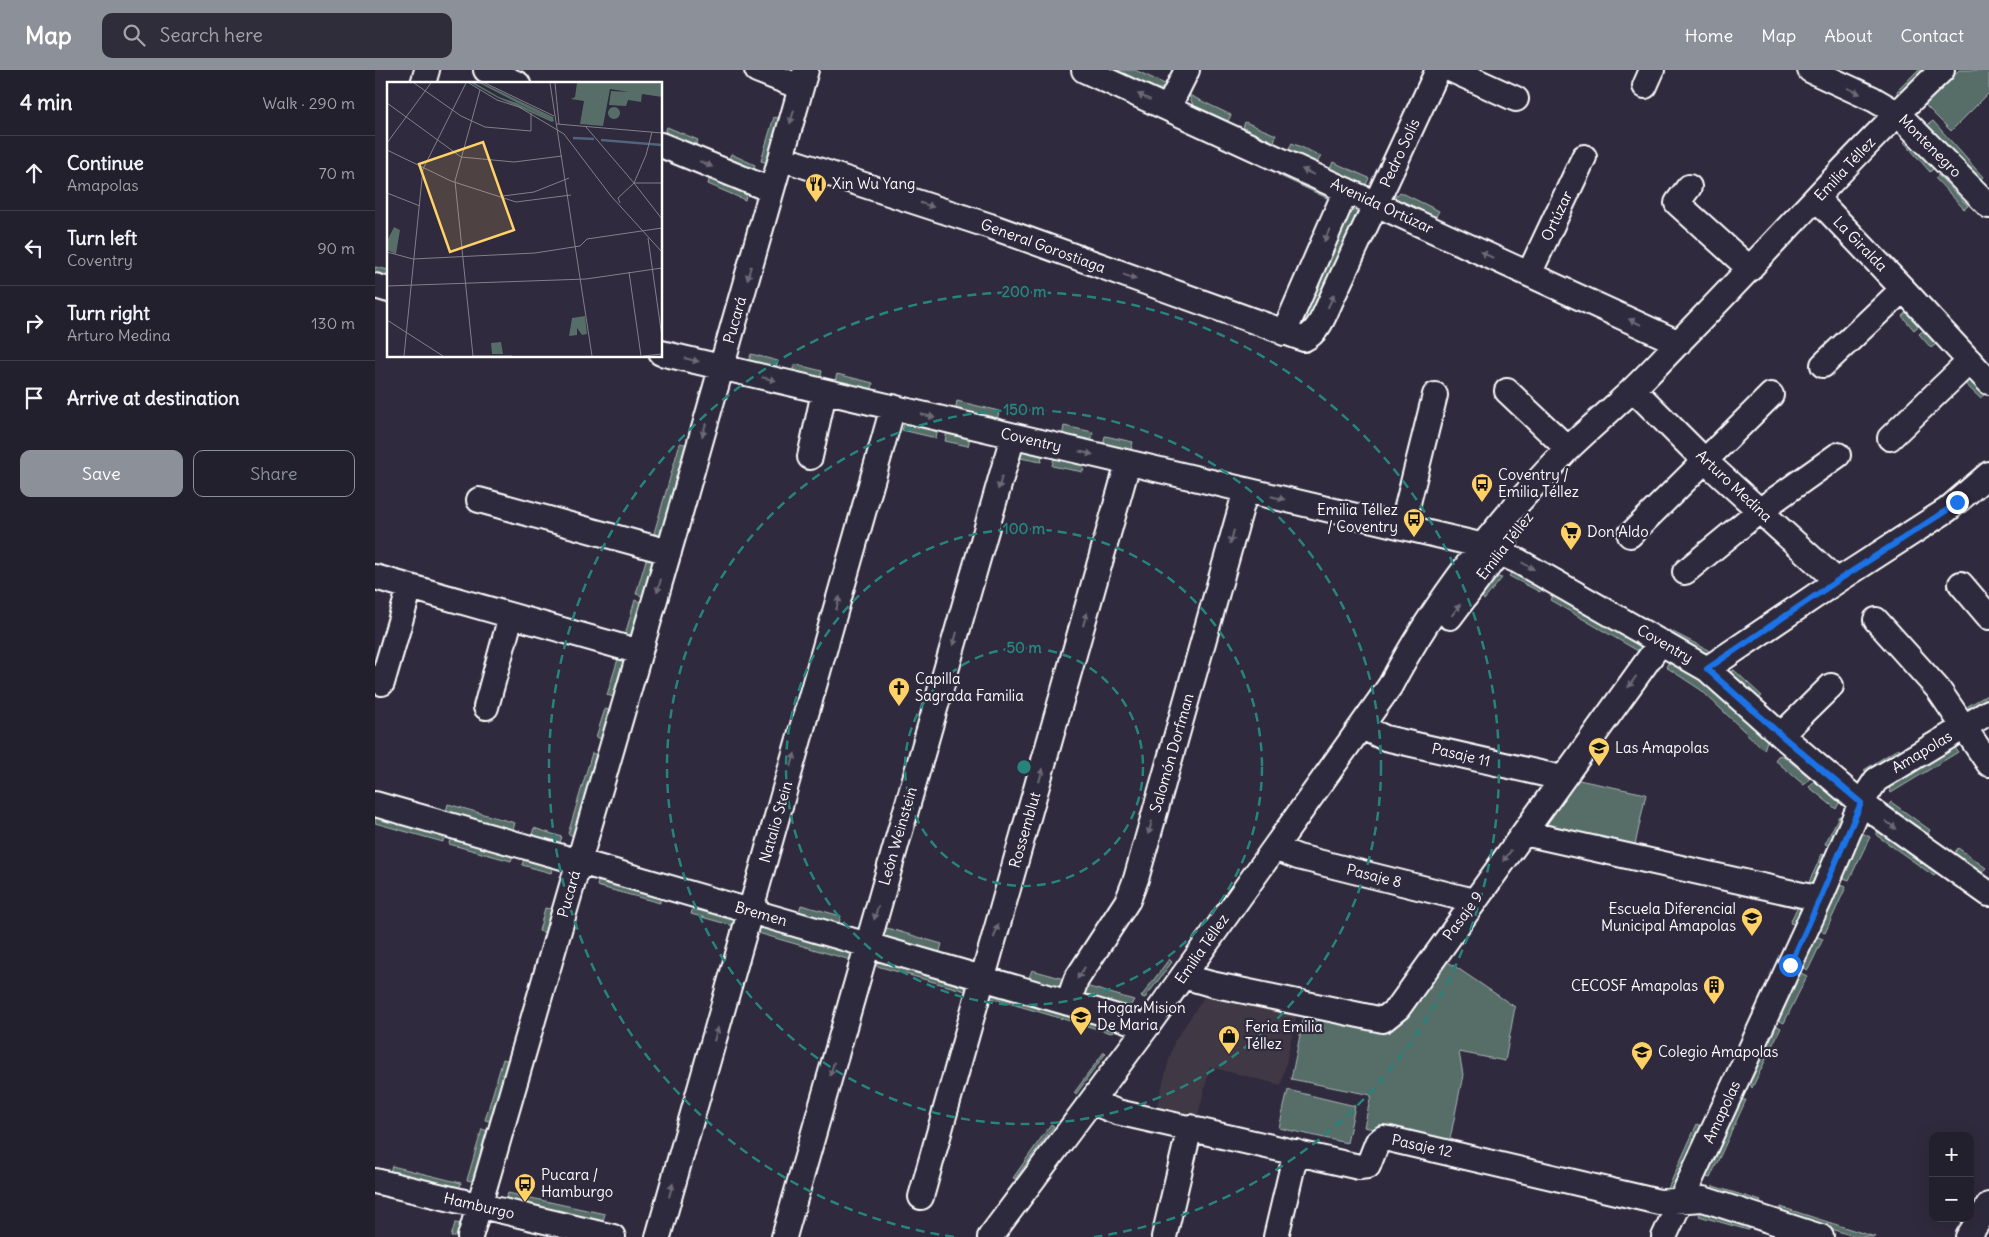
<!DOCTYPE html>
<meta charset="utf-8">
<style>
:root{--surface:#23202e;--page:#2f2d3a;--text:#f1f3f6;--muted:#a3a3aa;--line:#403e4a;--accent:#8c9099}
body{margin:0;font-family:Delius,sans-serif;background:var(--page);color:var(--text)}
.controls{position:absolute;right:15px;bottom:15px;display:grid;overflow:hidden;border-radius:10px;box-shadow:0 5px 20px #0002}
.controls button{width:45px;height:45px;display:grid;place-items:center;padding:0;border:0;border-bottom:1px solid var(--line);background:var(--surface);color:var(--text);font:25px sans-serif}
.stop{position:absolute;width:15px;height:15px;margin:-11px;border:4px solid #1a73e8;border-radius:50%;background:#fff}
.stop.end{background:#1a73e8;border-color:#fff;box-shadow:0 1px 5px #0008}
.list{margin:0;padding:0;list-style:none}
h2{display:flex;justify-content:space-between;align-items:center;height:65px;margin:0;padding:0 20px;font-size:21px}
h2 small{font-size:16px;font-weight:400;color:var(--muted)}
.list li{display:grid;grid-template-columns:32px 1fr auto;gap:15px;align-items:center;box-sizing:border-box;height:75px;padding:0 20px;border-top:1px solid var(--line)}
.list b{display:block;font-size:19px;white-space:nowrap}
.list p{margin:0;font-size:16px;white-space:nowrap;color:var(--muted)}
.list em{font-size:16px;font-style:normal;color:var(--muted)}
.actions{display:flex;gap:10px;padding:15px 20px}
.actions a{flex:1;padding:11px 0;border:1px solid var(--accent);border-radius:10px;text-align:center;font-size:18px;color:var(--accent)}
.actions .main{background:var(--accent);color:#fff}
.icon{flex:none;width:28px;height:28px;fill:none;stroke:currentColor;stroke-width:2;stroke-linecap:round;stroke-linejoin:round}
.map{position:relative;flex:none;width:1614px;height:1167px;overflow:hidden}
header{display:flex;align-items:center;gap:30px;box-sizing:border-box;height:70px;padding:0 25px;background:var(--accent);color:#fff}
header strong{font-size:24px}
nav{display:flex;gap:28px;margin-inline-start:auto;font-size:18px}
.search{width:350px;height:45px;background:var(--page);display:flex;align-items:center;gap:12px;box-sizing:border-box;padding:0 18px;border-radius:10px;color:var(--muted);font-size:19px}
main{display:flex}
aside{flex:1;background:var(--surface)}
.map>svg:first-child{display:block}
</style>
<header>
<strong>Map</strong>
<div class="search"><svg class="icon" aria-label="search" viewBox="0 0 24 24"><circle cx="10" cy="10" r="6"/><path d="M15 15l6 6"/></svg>Search here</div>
<nav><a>Home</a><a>Map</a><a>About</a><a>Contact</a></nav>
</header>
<main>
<aside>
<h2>4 min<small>Walk · 290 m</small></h2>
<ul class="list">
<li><svg class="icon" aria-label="ahead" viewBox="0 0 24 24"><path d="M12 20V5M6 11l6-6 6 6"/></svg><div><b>Continue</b><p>Amapolas</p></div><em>70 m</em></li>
<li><svg class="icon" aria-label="left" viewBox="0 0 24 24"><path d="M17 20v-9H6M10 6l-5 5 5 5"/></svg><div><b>Turn left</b><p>Coventry</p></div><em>90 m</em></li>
<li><svg class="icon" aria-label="right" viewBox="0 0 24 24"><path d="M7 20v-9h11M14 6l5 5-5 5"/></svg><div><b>Turn right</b><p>Arturo Medina</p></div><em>130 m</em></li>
<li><svg class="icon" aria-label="arrive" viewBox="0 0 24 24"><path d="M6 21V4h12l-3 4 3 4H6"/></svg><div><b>Arrive at destination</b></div></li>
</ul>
<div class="actions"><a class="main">Save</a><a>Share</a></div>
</aside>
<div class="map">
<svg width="1614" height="1167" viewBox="0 0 1614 1167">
<rect width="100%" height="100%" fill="#2f2a3d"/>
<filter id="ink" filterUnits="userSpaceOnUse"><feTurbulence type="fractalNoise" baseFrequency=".02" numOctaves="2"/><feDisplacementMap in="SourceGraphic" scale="10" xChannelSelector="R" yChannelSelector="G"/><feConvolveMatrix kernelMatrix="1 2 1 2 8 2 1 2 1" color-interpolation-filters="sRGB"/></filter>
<g filter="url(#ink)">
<path fill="#413945" d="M836,917L923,938L906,1015L835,997L821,1053L780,1042L799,972Z"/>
<path fill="#576d68" stroke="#abb6b4" d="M742,0H760L794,16L791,19H783Z
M1543,0H1551L1526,25L1523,24L1522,21Z
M1584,0H1614V23L1576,61L1549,34Z
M814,25L856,45L853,51L818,35Z
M399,47L408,49L395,94L386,91Z
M1558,51L1608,107L1603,112L1551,56Z
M870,52L901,65L899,72L868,58Z
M292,57L323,70L319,80L288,67Z
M1532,70L1559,98L1555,102L1529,72Z
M917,73L946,86L942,93L913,80Z
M356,84L380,95L377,104L352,93Z
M958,92L994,108L991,115L955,99Z
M906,97L955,122L952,128L903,105Z
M1563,105L1593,136L1589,139L1560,108Z
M335,106L372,122L370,130L333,114Z
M1025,122L1064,141L1060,148L1023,131L1020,127Z
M976,140L984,142V147L933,251L927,249L973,143Z
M0,197L14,200V209L0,206Z
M1537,237L1546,254L1539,260L1527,246Z
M1552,257L1565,271L1556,278L1544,264Z
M376,284L403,291L400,301L373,294Z
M419,294L447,301L445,311L417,304Z
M1591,302L1614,321L1605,328L1584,308Z
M462,304L498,313L496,323L459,314Z
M582,331L624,341L622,351L580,342Z
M530,352L563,358L561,368L527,360Z
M689,356L718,362L716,373L687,367Z
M572,361L595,367L593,376L570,371Z
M730,366L758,372L755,383L728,376Z
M305,373L314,375L287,473L277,470Z
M642,378L668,383L666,392L640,387Z
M680,384L710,391L708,402L677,396Z
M273,483L283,486L271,527L261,524Z
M1140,499L1166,513L1165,522L1134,506Z
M1122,507L1127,508L1109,530L1107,526Z
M1180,524L1274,576L1270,585L1175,530Z
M260,530L269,533L258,564L256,566L250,565Z
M1294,560L1333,580L1335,585L1331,586L1290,564Z
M243,589L249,591L250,595L242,628L232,625Z
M1295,590L1319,603L1344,623L1392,671L1389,680L1326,620L1291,597Z
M1359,600L1387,626L1379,632L1354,603Z
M1614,624V632L1596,642L1593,636Z
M230,639L238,641L229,670L221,667Z
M1578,674L1583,682L1516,723L1513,714Z
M1524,678L1528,685L1496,704L1489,700Z
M217,683L225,686L202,767L193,764Z
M1407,685L1435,708L1429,715L1400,690L1403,686Z
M1194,708L1271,724L1259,780L1158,758Z
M1439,711L1465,731L1461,739L1434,717Z
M1516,732L1555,760L1551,767L1511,739Z
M73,734L140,753L137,763L70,745Z
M0,744L69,763L68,772L0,753Z
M1464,746L1472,751L1459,778L1450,774Z
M1505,757L1565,798L1559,806L1501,765Z
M159,758L187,767L183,777L156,768Z
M1487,763L1495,767L1474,810L1466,807Z
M76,766L138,784L136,791L74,774Z
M1583,778L1611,798L1606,804L1578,785Z
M1447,784L1456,788L1438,823L1430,821Z
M150,786L179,794L176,803L147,795Z
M224,807L285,825V833L222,816Z
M1464,814L1471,817L1450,863L1443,860Z
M1426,829L1432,832L1424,855L1415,853Z
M319,834L365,849L366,858L316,844Z
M426,835L466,846L463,856L423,845Z
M170,838L181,840L174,864L164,861Z
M386,854L481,881L479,891L383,863Z
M505,856L567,874L564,884L507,867Z
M1441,866L1448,869L1433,900L1426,897Z
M1063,885L1140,937L1130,991L1084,982L1088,1005L1074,1074L989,1057L996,1025L916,1009L931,936L1018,953Z
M499,889L595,913L594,922L495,894Z
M794,889L797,892L770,928L766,927Z
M657,900L696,911L686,919L653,910Z
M1424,902L1432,906L1409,953L1401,949Z
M704,914L759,930L754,938L709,926Z
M614,922L737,956L739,960L736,963L613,927Z
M1399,954L1406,958L1394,982L1387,979Z
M729,982L731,983L701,1024L699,1023Z
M1386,984L1392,987L1377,1018L1373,1010Z
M128,989L136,991L118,1052L110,1050Z
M913,1020L980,1036L972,1073L904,1058Z
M1367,1030H1371L1335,1108L1328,1106L1362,1033Z
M676,1054L679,1056L640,1109L638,1108Z
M1322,1054L1330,1057L1298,1124L1291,1123Z
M107,1059L116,1062L102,1112L92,1110Z
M17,1096L86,1113L84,1121L14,1105Z
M1338,1116L1386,1131L1383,1138L1336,1122Z
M133,1123L230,1144L227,1154L130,1132Z
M1406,1137L1500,1167H1481L1404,1142Z
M1328,1138L1376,1152L1373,1160L1324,1146Z
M80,1153L89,1154L86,1167H76Z"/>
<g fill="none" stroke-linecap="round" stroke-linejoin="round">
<g stroke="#fff" stroke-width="28">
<path id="minor" d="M111,0L143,14
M382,0L425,17
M709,0L1304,273
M1077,0L1141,29
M1435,0L1498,29L1522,43L1614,136
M48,14L52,0
M1270,16L1277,0
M793,38L812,0
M286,75L396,120
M406,88L615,156L929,269C944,262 950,243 957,228L1063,0
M1314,117L1302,133L1375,199
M1442,129L1528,219L1614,312
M1154,204L1209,87
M0,216L14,220
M909,263L971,120
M286,283L1109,476L1143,491L1332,599L1406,665L1486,733L1614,824
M1448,295L1528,219
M1258,319L1330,391L1462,511
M1132,321L1193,379
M1515,368L1595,291
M435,387L449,322
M104,430L294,482
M1027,457L1060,325
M1255,465L1396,325
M1310,502L1384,441L1463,385
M0,507L265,582
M1586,514L1614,547
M1075,547L1130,474
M1501,550L1563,619L1614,694
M1332,599L1462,511L1572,440L1614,404
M7,613L35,517
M111,637L136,546
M987,657L1010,668L1187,708
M1406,665L1456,616
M0,734L226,798L749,949L771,958
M1149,763L1445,829
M900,778L923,787L1099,831
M808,906L836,914L1008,950L1023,938L1286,572
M693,933L701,910L753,830L761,809L871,420
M717,1032L742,1042L984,1097L993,1096L1002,1073L1008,1068L1014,1069L1284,1132L1328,1129L1446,1167
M0,1111L238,1167
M546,1127L753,393
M95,1167L301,457L431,0
M283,1167L518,337
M409,1167L638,366
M615,1167L771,958L1015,616C1059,532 1125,448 1192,380C1208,364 1225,350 1241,335C1263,316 1283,294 1303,273C1392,183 1475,87 1567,0
M789,1167L815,1057
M901,1167L921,1082
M1289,1167L1445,829L1486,733L1501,710L1614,642
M1593,1167L1614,1135"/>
</g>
<use href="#minor" stroke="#2f2a3d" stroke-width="24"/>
</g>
<defs><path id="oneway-solid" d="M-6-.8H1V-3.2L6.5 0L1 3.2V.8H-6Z" transform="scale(1.25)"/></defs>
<g fill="#6d6a77">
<use href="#oneway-solid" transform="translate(1479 21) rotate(25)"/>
<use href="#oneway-solid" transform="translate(769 27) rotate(-155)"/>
<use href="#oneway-solid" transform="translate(417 47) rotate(106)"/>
<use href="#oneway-solid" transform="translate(331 94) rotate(23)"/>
<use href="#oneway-solid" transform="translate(933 102) rotate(-155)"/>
<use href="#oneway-solid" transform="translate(552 135) rotate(18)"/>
<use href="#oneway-solid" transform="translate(952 165) rotate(114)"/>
<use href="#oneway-solid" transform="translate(1112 185) rotate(-155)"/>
<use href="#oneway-solid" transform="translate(374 203) rotate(105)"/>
<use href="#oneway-solid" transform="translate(755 207) rotate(20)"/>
<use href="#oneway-solid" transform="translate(956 231) rotate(-64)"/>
<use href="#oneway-solid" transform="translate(1260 252) rotate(-155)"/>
<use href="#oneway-solid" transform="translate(317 290) rotate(13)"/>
<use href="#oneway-solid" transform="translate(394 309) rotate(13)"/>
<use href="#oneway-solid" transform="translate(553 346) rotate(13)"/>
<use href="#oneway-solid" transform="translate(329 360) rotate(106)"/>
<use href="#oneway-solid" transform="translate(711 383) rotate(13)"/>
<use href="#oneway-solid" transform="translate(625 413) rotate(106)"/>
<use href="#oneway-solid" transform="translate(903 428) rotate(13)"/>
<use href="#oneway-solid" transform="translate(857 467) rotate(106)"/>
<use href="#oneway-solid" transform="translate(1153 496) rotate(30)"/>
<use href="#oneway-solid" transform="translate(284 516) rotate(106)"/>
<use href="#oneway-solid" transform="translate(463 533) rotate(-74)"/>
<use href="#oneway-solid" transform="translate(1081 540) rotate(-53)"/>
<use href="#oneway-solid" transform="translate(710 549) rotate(-74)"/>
<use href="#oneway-solid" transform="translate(580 569) rotate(106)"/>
<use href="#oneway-solid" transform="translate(1257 612) rotate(126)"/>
<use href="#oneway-solid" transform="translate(418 690) rotate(-74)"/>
<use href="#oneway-solid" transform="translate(666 705) rotate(-74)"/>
<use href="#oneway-solid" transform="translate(1516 755) rotate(36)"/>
<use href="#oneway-solid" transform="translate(775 758) rotate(106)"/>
<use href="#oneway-solid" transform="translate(1132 786) rotate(126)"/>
<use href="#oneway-solid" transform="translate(501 843) rotate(106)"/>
<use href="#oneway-solid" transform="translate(621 861) rotate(-73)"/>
<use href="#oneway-solid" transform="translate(706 903) rotate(123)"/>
<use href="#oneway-solid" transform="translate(341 964) rotate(-74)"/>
<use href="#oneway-solid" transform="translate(457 999) rotate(106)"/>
<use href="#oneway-solid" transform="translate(296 1120) rotate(-74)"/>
</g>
</g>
<g fill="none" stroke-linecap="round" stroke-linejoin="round" filter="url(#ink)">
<path stroke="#1a73e8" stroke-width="6" d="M1415,895L1445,829L1486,733L1406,665L1332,599L1462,511L1572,440L1582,432"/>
</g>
<g fill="none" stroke="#27847c" stroke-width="2.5" stroke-dasharray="9 6">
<circle cx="649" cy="697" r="119"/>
<circle cx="649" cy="697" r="238"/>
<circle cx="649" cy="697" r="357"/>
<path d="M579 1167A475 475 0 1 1 719 1167"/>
</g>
<defs>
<g id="restaurant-pin" transform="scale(1.125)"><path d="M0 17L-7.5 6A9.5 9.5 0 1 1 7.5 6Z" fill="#ffd166" stroke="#2f2a3d"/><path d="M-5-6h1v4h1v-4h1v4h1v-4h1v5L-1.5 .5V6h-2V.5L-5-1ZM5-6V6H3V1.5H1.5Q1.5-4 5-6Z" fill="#111"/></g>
<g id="bus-pin" transform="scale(1.125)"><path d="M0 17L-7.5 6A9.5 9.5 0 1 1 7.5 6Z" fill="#ffd166" stroke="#2f2a3d"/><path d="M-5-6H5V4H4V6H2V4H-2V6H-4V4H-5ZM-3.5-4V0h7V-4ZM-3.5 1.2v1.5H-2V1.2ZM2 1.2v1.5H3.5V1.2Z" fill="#111"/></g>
<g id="supermarket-pin" transform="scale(1.125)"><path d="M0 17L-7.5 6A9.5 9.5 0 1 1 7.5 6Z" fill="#ffd166" stroke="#2f2a3d"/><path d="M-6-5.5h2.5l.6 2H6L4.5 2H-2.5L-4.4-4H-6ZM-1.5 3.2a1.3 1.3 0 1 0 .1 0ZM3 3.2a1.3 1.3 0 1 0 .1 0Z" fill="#111"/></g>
<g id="church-pin" transform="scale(1.125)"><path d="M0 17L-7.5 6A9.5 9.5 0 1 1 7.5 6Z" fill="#ffd166" stroke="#2f2a3d"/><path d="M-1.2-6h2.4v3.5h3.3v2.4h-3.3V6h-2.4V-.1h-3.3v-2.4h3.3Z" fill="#111"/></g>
<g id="school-pin" transform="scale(1.125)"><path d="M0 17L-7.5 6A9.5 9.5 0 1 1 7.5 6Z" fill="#ffd166" stroke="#2f2a3d"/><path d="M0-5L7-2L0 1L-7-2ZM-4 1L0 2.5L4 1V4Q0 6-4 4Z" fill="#111"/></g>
<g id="building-pin" transform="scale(1.125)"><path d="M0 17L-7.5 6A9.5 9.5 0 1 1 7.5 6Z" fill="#ffd166" stroke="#2f2a3d"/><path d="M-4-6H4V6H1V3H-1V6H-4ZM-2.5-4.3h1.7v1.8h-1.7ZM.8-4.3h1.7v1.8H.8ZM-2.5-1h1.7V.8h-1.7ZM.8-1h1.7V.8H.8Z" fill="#111"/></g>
<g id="shop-pin" transform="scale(1.125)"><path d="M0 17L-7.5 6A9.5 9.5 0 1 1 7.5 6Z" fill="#ffd166" stroke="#2f2a3d"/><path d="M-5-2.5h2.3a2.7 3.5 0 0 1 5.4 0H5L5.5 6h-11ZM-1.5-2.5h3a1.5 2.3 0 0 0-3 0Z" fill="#111"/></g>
</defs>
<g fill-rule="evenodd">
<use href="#restaurant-pin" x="441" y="114"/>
<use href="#bus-pin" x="1107" y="414"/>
<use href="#bus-pin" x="1039" y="449"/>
<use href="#supermarket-pin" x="1196" y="462"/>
<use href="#church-pin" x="524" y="618"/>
<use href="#school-pin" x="1224" y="678"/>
<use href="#school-pin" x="1377" y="848"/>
<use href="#building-pin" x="1339" y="916"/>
<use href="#school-pin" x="706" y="947"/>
<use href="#shop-pin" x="854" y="966"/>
<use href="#school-pin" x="1267" y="982"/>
<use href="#bus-pin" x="150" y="1114"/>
</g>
<g text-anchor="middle" stroke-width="4.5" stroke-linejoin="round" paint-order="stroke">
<g font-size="15" fill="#fff" stroke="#2f2a3d">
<text transform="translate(1555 76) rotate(45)" y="5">Montenegro</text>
<text transform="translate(1025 83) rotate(-65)" y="5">Pedro Solís</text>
<text transform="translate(1470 99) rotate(-47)" y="5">Emilia Téllez</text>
<text transform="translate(1007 136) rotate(25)" y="5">Avenida Ortúzar</text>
<text transform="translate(1182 146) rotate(-65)" y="5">Ortúzar</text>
<text transform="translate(1485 174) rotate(46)" y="5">La Giralda</text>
<text transform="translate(668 176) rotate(20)" y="5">General Gorostiaga</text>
<text transform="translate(360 250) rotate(-74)" y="5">Pucará</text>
<text transform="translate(656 370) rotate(13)" y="5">Coventry</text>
<text transform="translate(1359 416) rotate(43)" y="5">Arturo Medina</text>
<text transform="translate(1130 476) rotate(-52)" y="5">Emilia Téllez</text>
<text transform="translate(1290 574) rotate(30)" y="5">Coventry</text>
<text transform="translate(1547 682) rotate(-31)" y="5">Amapolas</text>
<text transform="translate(797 683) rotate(-74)" y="5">Salomón Dorfman</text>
<text transform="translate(1086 685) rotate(13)" y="5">Pasaje 11</text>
<text transform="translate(401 752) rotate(-74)" y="5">Natalio Stein</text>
<text transform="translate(650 760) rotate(-74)" y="5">Rossemblut</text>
<text transform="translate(523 766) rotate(-74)" y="5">León Weinstein</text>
<text transform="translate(999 806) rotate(14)" y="5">Pasaje 8</text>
<text transform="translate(194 824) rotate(-74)" y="5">Pucará</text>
<text transform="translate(386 844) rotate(16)" y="5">Bremen</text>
<text transform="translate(1088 846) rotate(-54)" y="5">Pasaje 9</text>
<text transform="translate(827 879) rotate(-55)" y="5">Emilia Téllez</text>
<text transform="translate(1347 1042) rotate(-65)" y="5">Amapolas</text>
<text transform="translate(1047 1076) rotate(12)" y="5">Pasaje 12</text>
<text transform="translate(104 1136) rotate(13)" y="5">Hamburgo</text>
</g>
<g font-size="15" fill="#fff" stroke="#2f2a3d" text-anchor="start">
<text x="457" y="119">Xin Wu Yang</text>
<text x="1123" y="410">Coventry /<tspan x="1123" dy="17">Emilia Téllez</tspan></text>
<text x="1023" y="445" text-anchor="end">Emilia Téllez<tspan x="1023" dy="17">/ Coventry</tspan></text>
<text x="1212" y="467">Don Aldo</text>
<text x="540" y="614">Capilla<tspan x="540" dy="17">Sagrada Familia</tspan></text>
<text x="1240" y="683">Las Amapolas</text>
<text x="1361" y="844" text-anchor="end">Escuela Diferencial<tspan x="1361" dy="17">Municipal Amapolas</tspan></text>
<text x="1323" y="921" text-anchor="end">CECOSF Amapolas</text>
<text x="722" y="943">Hogar Mision<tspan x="722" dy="17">De Maria</tspan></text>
<text x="870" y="962">Feria Emilia<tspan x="870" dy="17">Téllez</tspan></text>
<text x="1283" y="987">Colegio Amapolas</text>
<text x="166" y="1110">Pucara /<tspan x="166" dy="17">Hamburgo</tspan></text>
</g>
</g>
<g transform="translate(12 12)">
<rect width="275" height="275" fill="#2f2a3d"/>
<path d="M84,1H88L112,15L130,21L166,39L92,1H96L166,35L167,39L165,40L111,16ZM190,1H275V15L255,12L254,20L241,18L239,24L222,23L224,9L242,10L223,7L216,44L193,42L197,19L184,17L188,15ZM221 31a6 6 0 1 1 12 0a6 6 0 1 1-12 0ZM7,145L13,148L9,172L0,168V159ZM198,234L200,252L195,253L190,246V253L182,254L185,236ZM114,260L116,272H105L104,261Z" fill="#576d68"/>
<path fill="none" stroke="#51647c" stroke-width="2.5" d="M186,56L207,57M214,58L275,63"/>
<path fill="none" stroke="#827f8b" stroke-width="1" d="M27,1L74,34L98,45L144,49V31M82,1L110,18L135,26M98,1L167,34M163,1L205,274M168,1L172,42M0,21L74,75L127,80L175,74M132,25L177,52L224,114L275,170M170,42L275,51M199,45L247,101L231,116L233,121M0,61L44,1M0,68L64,99L129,120L184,113M247,101L259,73L265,50M247,101L275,137M247,101H275M0,111L33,124M116,114L147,110L182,96M261,156L275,255M0,170L26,177L148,171L193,164L200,157L275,146M242,190L254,274M0,204L199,197L275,186M0,238L56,274M17,274L36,87L79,1M85,274H125M86,274L68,99L93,8M256,274L275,272"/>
<path fill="#ffd166" fill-opacity="0.15" stroke="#ffd166" stroke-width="2.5" d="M96,60L127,148L63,170L32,82Z"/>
<rect width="275" height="275" fill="none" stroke="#fff" stroke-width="2.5"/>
</g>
<circle cx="649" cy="697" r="8" fill="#27847c" stroke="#2f2a3d" stroke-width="2.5"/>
<g font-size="15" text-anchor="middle" font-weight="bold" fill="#27847c" stroke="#2f2a3d" stroke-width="4.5" stroke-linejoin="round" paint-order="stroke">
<text x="649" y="227">200 m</text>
<text x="649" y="345">150 m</text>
<text x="649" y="464">100 m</text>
<text x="649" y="583">50 m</text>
</g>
</svg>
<div class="controls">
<button>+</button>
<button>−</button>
</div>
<div class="stop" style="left:1415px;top:895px"></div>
<div class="stop end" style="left:1582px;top:432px"></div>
</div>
</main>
